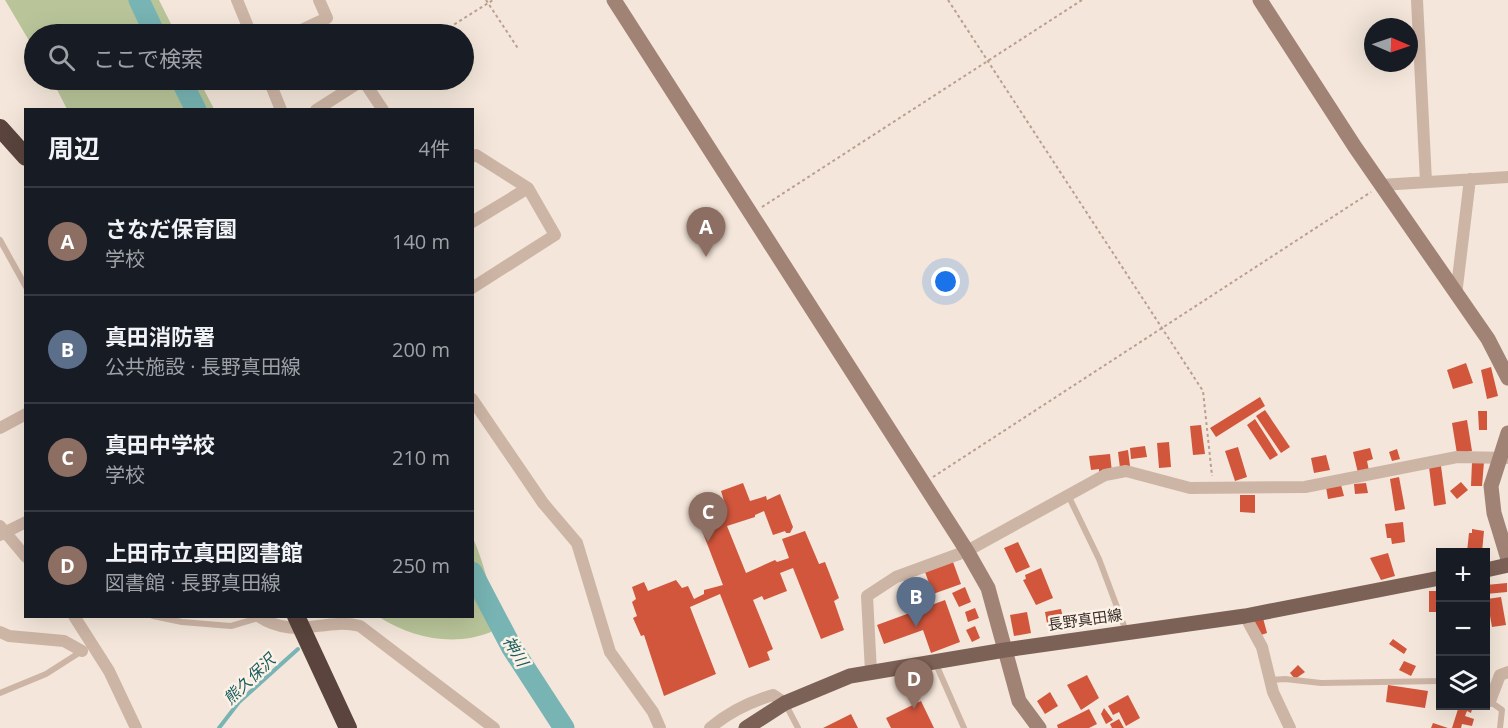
<!DOCTYPE html>
<html lang="ja">
<meta charset="utf-8">
<style>
:root{--surface:#171b24;--page:#20242c;--text:#f1f3f6;--muted:#9ea1a6;--line:#363941;--accent:#8c9099}
body{margin:0;font-family:"Open Sans","Noto Sans JP",sans-serif;background:var(--page);color:var(--text)}
.controls{position:absolute;right:18px;bottom:18px;display:grid;overflow:hidden;border-radius:0px;box-shadow:0 6px 24px #0002}
.controls button{width:54px;height:54px;display:grid;place-items:center;padding:0;border:0;border-bottom:2px solid var(--line);background:var(--surface);color:var(--text);font:30px sans-serif}
.compass{position:absolute;left:1364px;top:18px;width:54px;height:54px;border-radius:50%;background:var(--surface);box-shadow:0 6px 24px #0002;rotate:92deg}
.you{position:absolute;left:946px;top:282px;width:21px;height:21px;margin:-15px;border:4px solid #fff;border-radius:50%;background:#1a73e8;box-shadow:0 0 0 9px #1a73e833}
.badge{display:grid;place-items:center;width:39px;height:39px;border-radius:50%;background:var(--accent);color:#fff;font-size:20px;font-weight:700}
.pin{position:absolute;translate:-50% -50px;filter:drop-shadow(0 2px 3px #0008)}
.pin::after{content:'';position:absolute;top:32px;width:21px;height:18px;background:inherit;clip-path:polygon(0 0,100% 0,50% 100%)}
.list{margin:0;padding:0;list-style:none}
h2{display:flex;justify-content:space-between;align-items:center;height:78px;margin:0;padding:0 24px;font-size:26px}
h2 small{font-size:20px;font-weight:400;color:var(--muted)}
.list li{display:grid;grid-template-columns:39px 1fr auto;gap:18px;align-items:center;box-sizing:border-box;height:108px;padding:0 24px;border-top:2px solid var(--line)}
.list b{display:block;font-size:22px;white-space:nowrap}
.list p{margin:0;font-size:20px;white-space:nowrap;color:var(--muted)}
.list em{font-size:20px;font-style:normal;color:var(--muted)}
.icon{flex:none;width:33px;height:33px;fill:none;stroke:currentColor;stroke-width:2;stroke-linecap:round;stroke-linejoin:round}
.map{position:relative;flex:none;width:1508px;height:728px;overflow:hidden}
.search{position:absolute;background:var(--surface);box-shadow:0 6px 24px #0002;left:24px;top:24px;width:450px;height:66px;display:flex;align-items:center;gap:15px;box-sizing:border-box;padding:0 21px;border-radius:33px;color:var(--muted);font-size:22px}
.panel{position:absolute;background:var(--surface);box-shadow:0 6px 24px #0002;left:24px;top:108px;width:450px;height:510px;border-radius:0px}
.map>svg:first-child{display:block}
</style>
<div class="map">
<svg width="1508" height="728" viewBox="0 0 1508 728">
<rect width="100%" height="100%" fill="#f4e6da"/>
<path fill="#b9c599" d="M5,0H159L176,34H34V49Z
M52,80H199L214,109H67Z
M473,538C485,566 495,601 491,632C454,647 412,638 379,617L472,616Z"/>
<g fill="none" stroke-linecap="round" stroke-linejoin="round">
<path stroke="#77b4b3" stroke-width="4" d="M219,728L239,702L298,649"/>
<path stroke="#77b4b3" stroke-width="21" d="M139,0L155,34
M181,80L196,110
M472,572L512,648L564,728"/>
</g>
<path fill="#d1563c" d="M1466,363L1473,383L1453,389L1447,370Z
M1491,367L1498,396L1487,399L1481,370Z
M1260,397L1265,406L1216,437L1210,428Z
M1265,410L1290,447L1281,453L1256,416Z
M1478,411H1487V430H1479Z
M1255,419L1278,455L1270,460L1247,425Z
M1467,420L1472,451L1457,454L1452,423Z
M1201,425L1205,454L1193,455L1190,426Z
M1169,442L1171,467L1159,468L1157,443Z
M1145,446L1147,457L1131,459L1130,448Z
M1238,447L1247,477L1235,481L1225,451Z
M1370,448L1373,459L1367,461L1369,471L1358,473L1353,452Z
M1397,449L1400,459L1392,461L1389,452Z
M1128,450L1130,466L1120,468L1118,452Z
M1110,454L1112,472L1099,473V469L1091,470L1089,456Z
M1326,455L1330,470L1314,473L1311,458Z
M1472,462H1484L1482,486H1471Z
M1441,466L1446,504L1434,506L1429,467Z
M1399,477L1405,509L1395,511L1390,479Z
M1461,482L1468,490L1457,499L1450,491Z
M743,483L750,501L766,496L767,500L780,494L793,527L790,533H786L785,531L773,535L764,511L755,515V517L727,526L746,573L775,560L777,562L789,558L782,539L805,531L819,564L825,562L839,598L834,601L844,630L821,639L793,568L780,573L787,591L764,600L762,596L753,600L773,649L767,652L770,660L749,668L720,594L690,607L716,674L664,696L644,635L641,636L633,618L637,616L632,602L636,599L632,587L644,582L648,591L676,580L682,588L688,586L694,599L704,594V590L723,585L696,515L724,501L721,491Z
M1366,483L1368,493L1355,494L1354,484Z
M1341,485L1344,496L1328,499L1326,487Z
M1240,495H1255V513L1240,512Z
M1403,522L1405,542L1392,544L1391,538H1387L1385,524Z
M1472,529L1484,531L1482,552H1467L1469,533H1472Z
M1018,542L1030,567L1016,573L1004,548Z
M1388,553L1395,576L1381,580L1370,558Z
M953,562L961,584L933,594L925,572Z
M1041,568L1053,598L1036,605L1023,580L1026,579L1025,575Z
M1507,583V592L1486,594V585Z
M965,587L971,602L959,607L952,593Z
M1429,591H1440V612H1429Z
M1501,597L1506,625L1492,627L1487,599Z
M945,600L960,642L931,653L923,630L884,644L877,625Z
M975,608L979,618L968,622L965,612Z
M1061,609L1065,626L1048,629L1045,612Z
M1027,612L1031,633L1014,636L1010,615Z
M1263,618L1267,633L1258,636L1254,621Z
M975,626L980,638L972,642L966,630Z
M1393,639L1407,649L1404,654L1389,644Z
M1404,661L1416,666L1411,676L1399,670Z
M1298,665L1305,672L1295,679L1290,673Z
M1087,675L1099,698L1081,710L1067,685Z
M1388,685L1428,691L1425,708L1386,702Z
M1050,692L1058,706L1045,714L1037,701Z
M1128,695L1140,718L1126,726L1119,712L1113,715L1108,706Z
M921,701L934,728H891L886,718Z
M1459,706H1473L1471,713L1467,711L1465,716L1474,719L1472,726L1462,724L1461,728H1452Z
M1104,708L1113,720L1106,724L1101,714Z
M1089,709L1097,724L1089,728H1058L1057,725Z
M851,714L858,728H823Z
M1119,719L1124,728H1112L1110,724Z
M1433,723L1448,728H1431Z"/>
<g fill="none" stroke-linecap="round" stroke-linejoin="round">
<path stroke="#b99f8f" stroke-width="2" stroke-dasharray="3 3" stroke-linecap="butt" d="M486,0L519,50
M948,0L1203,391L1212,476
M439,34L493,0
M762,207L1082,0
M933,477L1371,192"/>
<path stroke="#cdb5a5" stroke-width="6" d="M0,240L26,287
M1068,495L1099,559L1126,631
M153,616L182,622L231,626L258,618
M935,662L964,728
M1270,680L1285,679L1321,683L1440,681
M0,693L46,674L82,651
M1488,700L1502,710L1500,728
M786,705L798,728"/>
<path stroke="#cdb5a5" stroke-width="12" d="M237,0L251,34
M1417,0L1426,182
M293,34L327,18L319,0
M269,80L281,110
M316,110L363,80L383,110
M472,157L476,155L528,188L555,235L472,288
M1381,185L1508,177
M472,222L528,188
M1456,295L1470,179
M472,399L543,503L577,543L610,652L653,712L660,728
M0,428L26,414
M0,526L26,557
M0,535L26,522
M74,616L109,671L136,728
M258,616C296,641 323,617 360,626L494,728
M1245,616L1262,647L1273,692L1290,728
M0,632L9,636L64,641L82,651
M871,672L867,596L896,577L967,551L1105,475L1126,471L1190,488L1305,487L1457,457L1508,458
M1490,701L1500,675L1508,672
M710,728C729,712 749,702 773,695L785,703"/>
<path stroke="#a18376" stroke-width="15" d="M614,0L967,551L988,588L1019,701L1039,728
M1260,0L1355,147L1488,339L1508,378
M1508,433L1491,486L1494,513L1508,559"/>
<path stroke="#7c6157" stroke-width="15" d="M1486,570L1508,565
M746,728L785,703L850,676L1005,650L1245,616L1440,578"/>
<path stroke="#5a443d" stroke-width="18" d="M0,128L26,157
M296,616L348,728"/>
</g>
<g text-anchor="middle" stroke-width="5" stroke-linejoin="round" paint-order="stroke">
<g font-size="15" fill="#382b27" stroke="#fbf1e7">
<text transform="translate(1085 620) rotate(-8)" y="5">長野真田線</text>
</g>
<g font-size="16" font-style="italic" fill="#195e5e" stroke="#fbf1e7">
<text transform="translate(516 651) rotate(59)" y="6">神川</text>
<text transform="translate(249 679) rotate(-44)" y="6">熊久保沢</text>
</g>
</g>
</svg>
<div class="controls">
<button>+</button>
<button>−</button>
<button><svg class="icon" aria-label="layers" viewBox="0 0 24 24"><path d="M12 4l9 5-9 5-9-5zM3 14l9 5 9-5"/></svg></button>
</div>
<svg class="compass" viewBox="-18 -18 36 36"><path d="M0-13l5 13h-10z" fill="#e53935"/><path d="M0 13l5-13h-10z" fill="#9ea1a6"/></svg>
<div class="you"></div>
<div class="pin badge" style="left:706px;top:257px;background:#8d6e63">A</div>
<div class="pin badge" style="left:916px;top:627px;background:#5c6f8a">B</div>
<div class="pin badge" style="left:708px;top:542px;background:#8d6e63">C</div>
<div class="pin badge" style="left:914px;top:709px;background:#8d6e63">D</div>
<div class="search"><svg class="icon" aria-label="search" viewBox="0 0 24 24"><circle cx="10" cy="10" r="6"/><path d="M15 15l6 6"/></svg>ここで検索</div>
<section class="panel">
<h2>周辺<small>4件</small></h2>
<ul class="list">
<li><span class="badge" style="background:#8d6e63">A</span><div><b>さなだ保育園</b><p>学校</p></div><em>140 m</em></li>
<li><span class="badge" style="background:#5c6f8a">B</span><div><b>真田消防署</b><p>公共施設 · 長野真田線</p></div><em>200 m</em></li>
<li><span class="badge" style="background:#8d6e63">C</span><div><b>真田中学校</b><p>学校</p></div><em>210 m</em></li>
<li><span class="badge" style="background:#8d6e63">D</span><div><b>上田市立真田図書館</b><p>図書館 · 長野真田線</p></div><em>250 m</em></li>
</ul>
</section>
</div>
